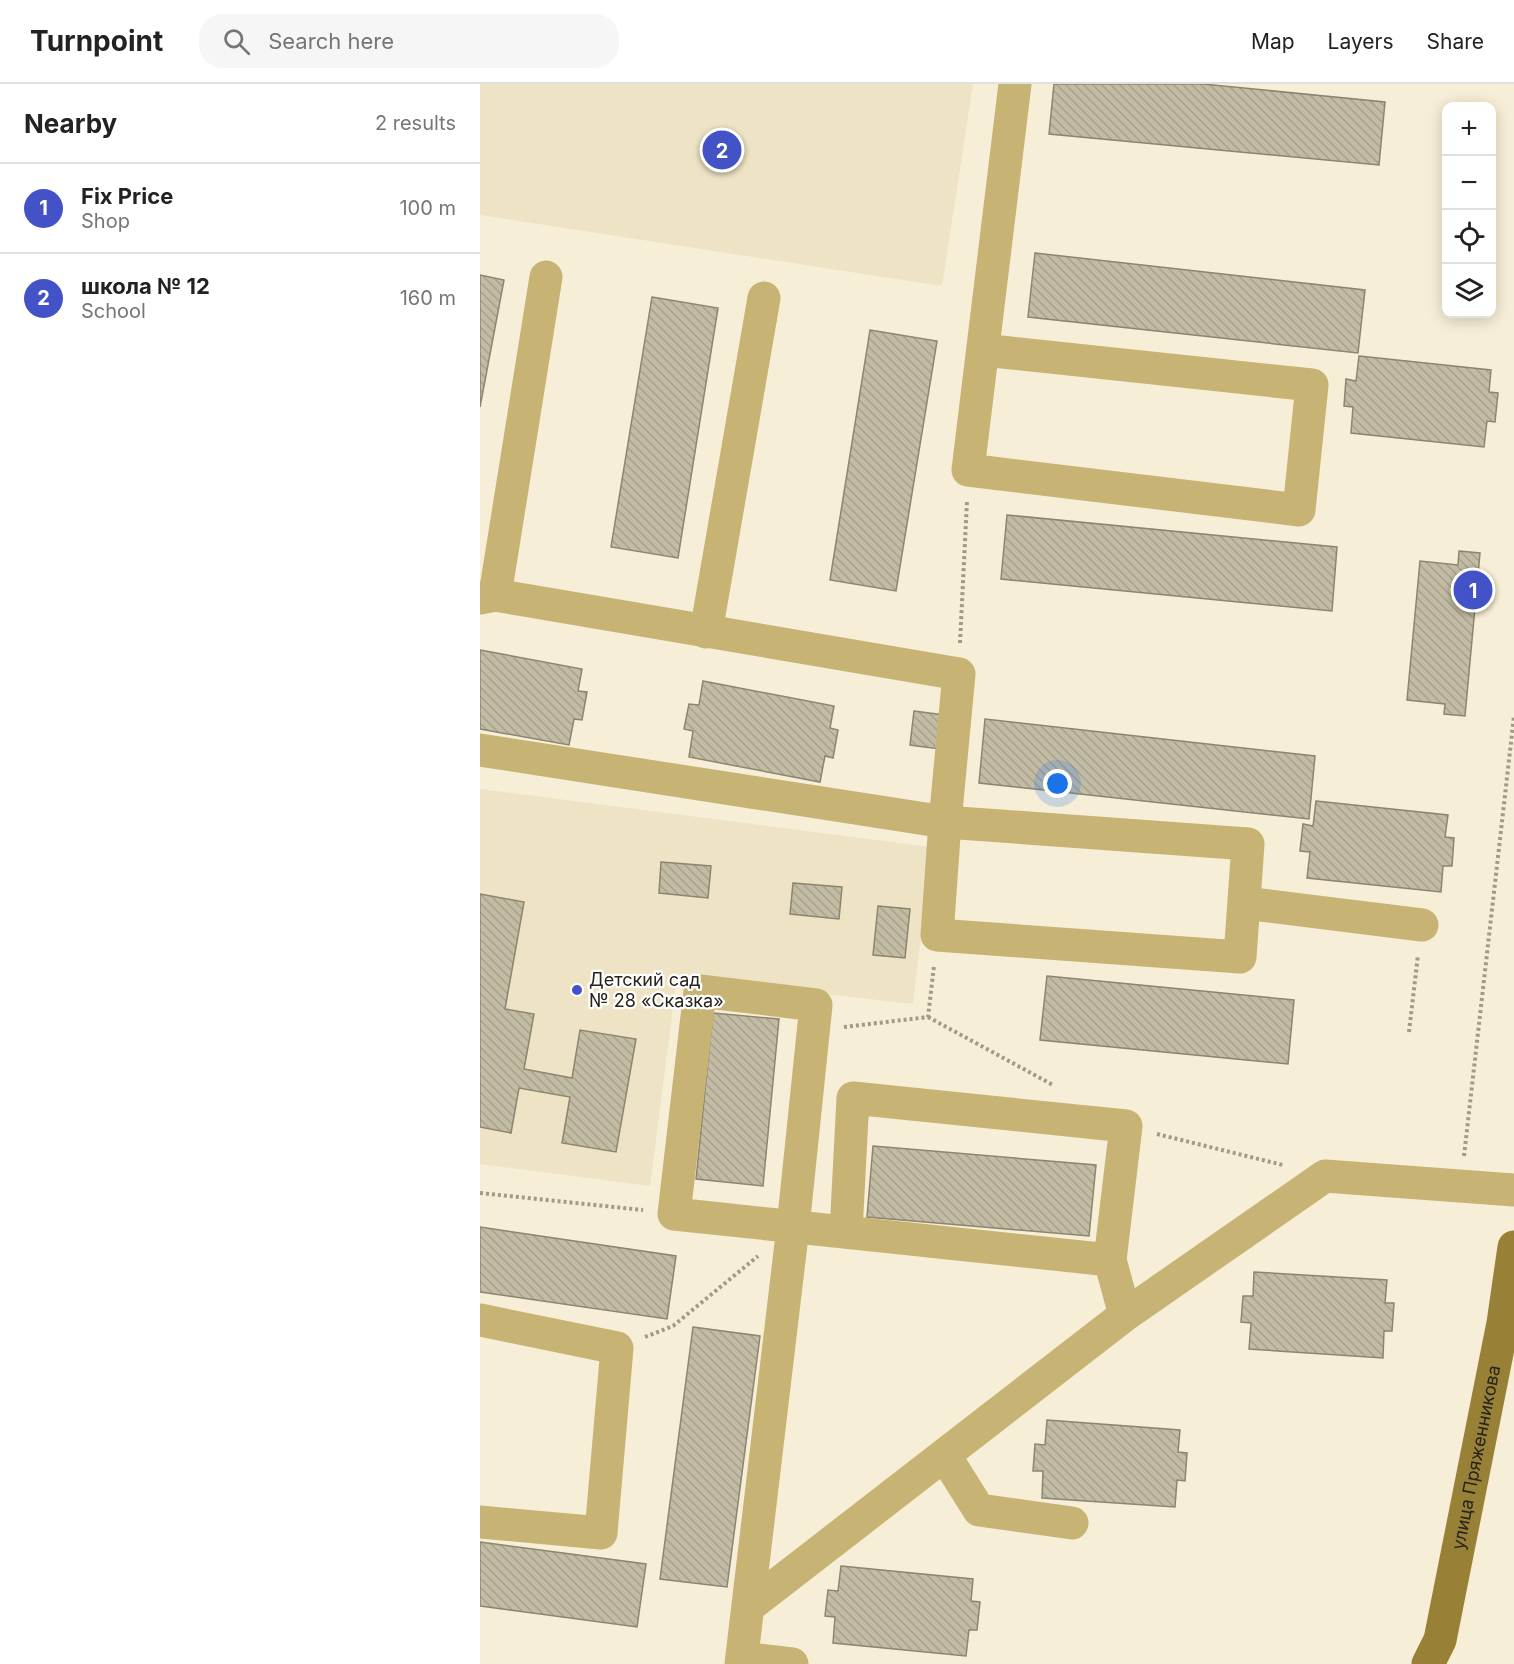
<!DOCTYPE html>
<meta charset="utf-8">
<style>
:root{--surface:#fff;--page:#f6f6f6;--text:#222;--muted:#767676;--line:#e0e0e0;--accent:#4353c7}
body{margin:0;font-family:Inter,sans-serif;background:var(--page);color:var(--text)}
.controls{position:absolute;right:18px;top:18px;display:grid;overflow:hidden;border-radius:12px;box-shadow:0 3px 15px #0003}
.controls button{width:54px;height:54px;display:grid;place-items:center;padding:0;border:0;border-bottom:2px solid var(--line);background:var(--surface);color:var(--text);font:30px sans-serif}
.you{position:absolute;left:578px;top:700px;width:21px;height:21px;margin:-15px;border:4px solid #fff;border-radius:50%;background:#1a73e8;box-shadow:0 0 0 9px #1a73e833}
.badge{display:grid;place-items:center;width:39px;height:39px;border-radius:50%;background:var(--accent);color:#fff;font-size:20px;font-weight:700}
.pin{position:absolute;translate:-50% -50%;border:3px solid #fff;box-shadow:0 2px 6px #0006}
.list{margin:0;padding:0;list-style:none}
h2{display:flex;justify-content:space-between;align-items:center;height:78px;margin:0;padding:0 24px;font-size:26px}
h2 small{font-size:20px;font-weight:400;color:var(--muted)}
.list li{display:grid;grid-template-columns:39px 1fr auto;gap:18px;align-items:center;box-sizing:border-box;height:90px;padding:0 24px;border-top:2px solid var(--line)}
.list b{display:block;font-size:22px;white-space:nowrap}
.list p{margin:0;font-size:20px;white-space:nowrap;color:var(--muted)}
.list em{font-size:20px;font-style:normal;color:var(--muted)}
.icon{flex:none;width:33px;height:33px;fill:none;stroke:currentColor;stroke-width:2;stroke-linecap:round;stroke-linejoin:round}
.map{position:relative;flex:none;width:1034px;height:1580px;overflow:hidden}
header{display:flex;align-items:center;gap:36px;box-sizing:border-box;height:84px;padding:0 30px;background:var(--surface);border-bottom:2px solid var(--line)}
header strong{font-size:28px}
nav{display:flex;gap:33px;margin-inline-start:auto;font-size:21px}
.search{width:420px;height:54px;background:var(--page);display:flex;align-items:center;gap:15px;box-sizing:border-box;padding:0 21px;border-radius:24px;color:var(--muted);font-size:22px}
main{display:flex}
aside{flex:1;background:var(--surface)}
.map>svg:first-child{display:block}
</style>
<header>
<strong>Turnpoint</strong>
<div class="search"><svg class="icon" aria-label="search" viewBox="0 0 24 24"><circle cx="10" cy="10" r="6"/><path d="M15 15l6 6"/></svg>Search here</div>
<nav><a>Map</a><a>Layers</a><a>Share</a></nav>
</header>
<main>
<aside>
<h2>Nearby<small>2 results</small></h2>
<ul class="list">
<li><span class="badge">1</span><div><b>Fix Price</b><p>Shop</p></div><em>100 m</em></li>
<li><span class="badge">2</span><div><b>школа № 12</b><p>School</p></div><em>160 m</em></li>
</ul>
</aside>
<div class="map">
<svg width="1034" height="1580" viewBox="0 0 1034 1580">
<defs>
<pattern id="building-back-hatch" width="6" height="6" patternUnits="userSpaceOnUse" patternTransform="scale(1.5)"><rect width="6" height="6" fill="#c3bca5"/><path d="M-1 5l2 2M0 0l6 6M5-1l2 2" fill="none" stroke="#a7a18d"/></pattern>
</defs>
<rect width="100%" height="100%" fill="#f6eed6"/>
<path fill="#eee4c5" d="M0,0H493L462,202L0,131Z
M0,705L451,763L433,920L197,893L170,1102L0,1080Z"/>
<path fill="url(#building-back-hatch)" stroke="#8c856f" stroke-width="1.5" d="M574,0H723L905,18L899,81L569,50Z
M555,169L885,206L878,269L548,233Z
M0,191L24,196L0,323Z
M172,213L238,224L198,474L131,463Z
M390,246L457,257L416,507L350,496Z
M879,272L1011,286L1009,308L1018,309L1015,338L1007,337L1004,363L871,349L873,323L864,322L866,295L876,297Z
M527,431L857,463L852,527L521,495Z
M979,467L1000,469L985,632L964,630L965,620L927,616L940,477L978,481Z
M0,566L102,585L98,607L107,608L102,636L94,635L89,661L0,645Z
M223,597L354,622L350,644L358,646L353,674L345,672L340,698L209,673L213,647L204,645L209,620L219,621Z
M434,627L464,631L460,665L430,661Z
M505,635L835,672L829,735L499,699Z
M836,717L968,731L965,753L974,754L972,782H963L961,808L827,794L830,768L820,767L823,740L833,742Z
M181,778L231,782L228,814L179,809Z
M313,799L362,803L359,835L310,830Z
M0,810L44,818L25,925L54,930L44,985L92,994L100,946L156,955L136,1068L82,1059L90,1013L39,1004L31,1049L0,1043Z
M398,822L430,825L425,874L393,871Z
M567,892L814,916L808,980L560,956Z
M233,929L299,935L283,1102L216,1095Z
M393,1062L616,1081L609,1152L387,1133Z
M0,1143L196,1172L187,1235L0,1208Z
M774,1188L907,1196L905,1219H914L912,1247H904L903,1274L769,1265L771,1239L761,1238L763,1212H773Z
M213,1243L280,1252L247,1503L180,1495Z
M567,1336L700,1346L698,1368L707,1369L705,1397L697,1396L695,1423L562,1414L563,1387H553L555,1360L565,1361Z
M0,1458L166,1480L157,1543L0,1522Z
M361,1482L493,1495L491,1517L500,1518L497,1546H489L486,1572L353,1559L355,1533L345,1532L348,1506L358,1507Z"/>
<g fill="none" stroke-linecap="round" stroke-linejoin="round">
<path stroke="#a09a88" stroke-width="4" stroke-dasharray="3 3" stroke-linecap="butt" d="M480,559L487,417
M448,933L573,1001
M364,943L448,933L454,882
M929,948L938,871
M677,1050L803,1081
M984,1072L1034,632
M0,1109L163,1126
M165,1253L193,1242L278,1172"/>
<path stroke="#c7b374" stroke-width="33" d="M503,266L832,301L819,426L488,386L535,0
M15,511L66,193
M0,514L15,511L479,590L465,738L0,666
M226,548L284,214
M465,738L768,760L760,873L457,851Z
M764,819L942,841
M366,1148L373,1014L646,1042L630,1176
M0,1236L137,1264L121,1449L0,1438
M465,1372L499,1426L592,1439
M268,1523L645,1231L845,1092L1034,1106
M262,1574L312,1580
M261,1580L313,1143L336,921L220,907L194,1130L630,1176L645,1231"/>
<path stroke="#988137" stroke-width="33" id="s1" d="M948,1580L960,1556L1023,1239L1034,1163"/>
</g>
<circle fill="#4353c7" stroke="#fff" stroke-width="2" cx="97" cy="906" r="6"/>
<g text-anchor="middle" stroke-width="4.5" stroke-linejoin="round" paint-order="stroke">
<g font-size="18" fill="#26231a" stroke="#fff" text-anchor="start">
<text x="109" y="902">Детский сад<tspan x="109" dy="21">№ 28 «Сказка»</tspan></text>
</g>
<g font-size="18" fill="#26231a" stroke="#fff">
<text dy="6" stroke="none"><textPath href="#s1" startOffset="213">улица Пряженникова</textPath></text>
</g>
</g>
</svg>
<div class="controls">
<button>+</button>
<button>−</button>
<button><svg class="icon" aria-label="locate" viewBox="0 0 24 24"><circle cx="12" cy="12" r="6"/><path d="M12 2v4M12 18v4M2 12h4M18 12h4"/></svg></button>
<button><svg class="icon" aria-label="layers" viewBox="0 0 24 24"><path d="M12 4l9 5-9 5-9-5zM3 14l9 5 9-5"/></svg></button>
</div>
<div class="you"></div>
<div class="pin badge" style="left:993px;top:506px">1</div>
<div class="pin badge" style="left:242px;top:66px">2</div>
</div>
</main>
